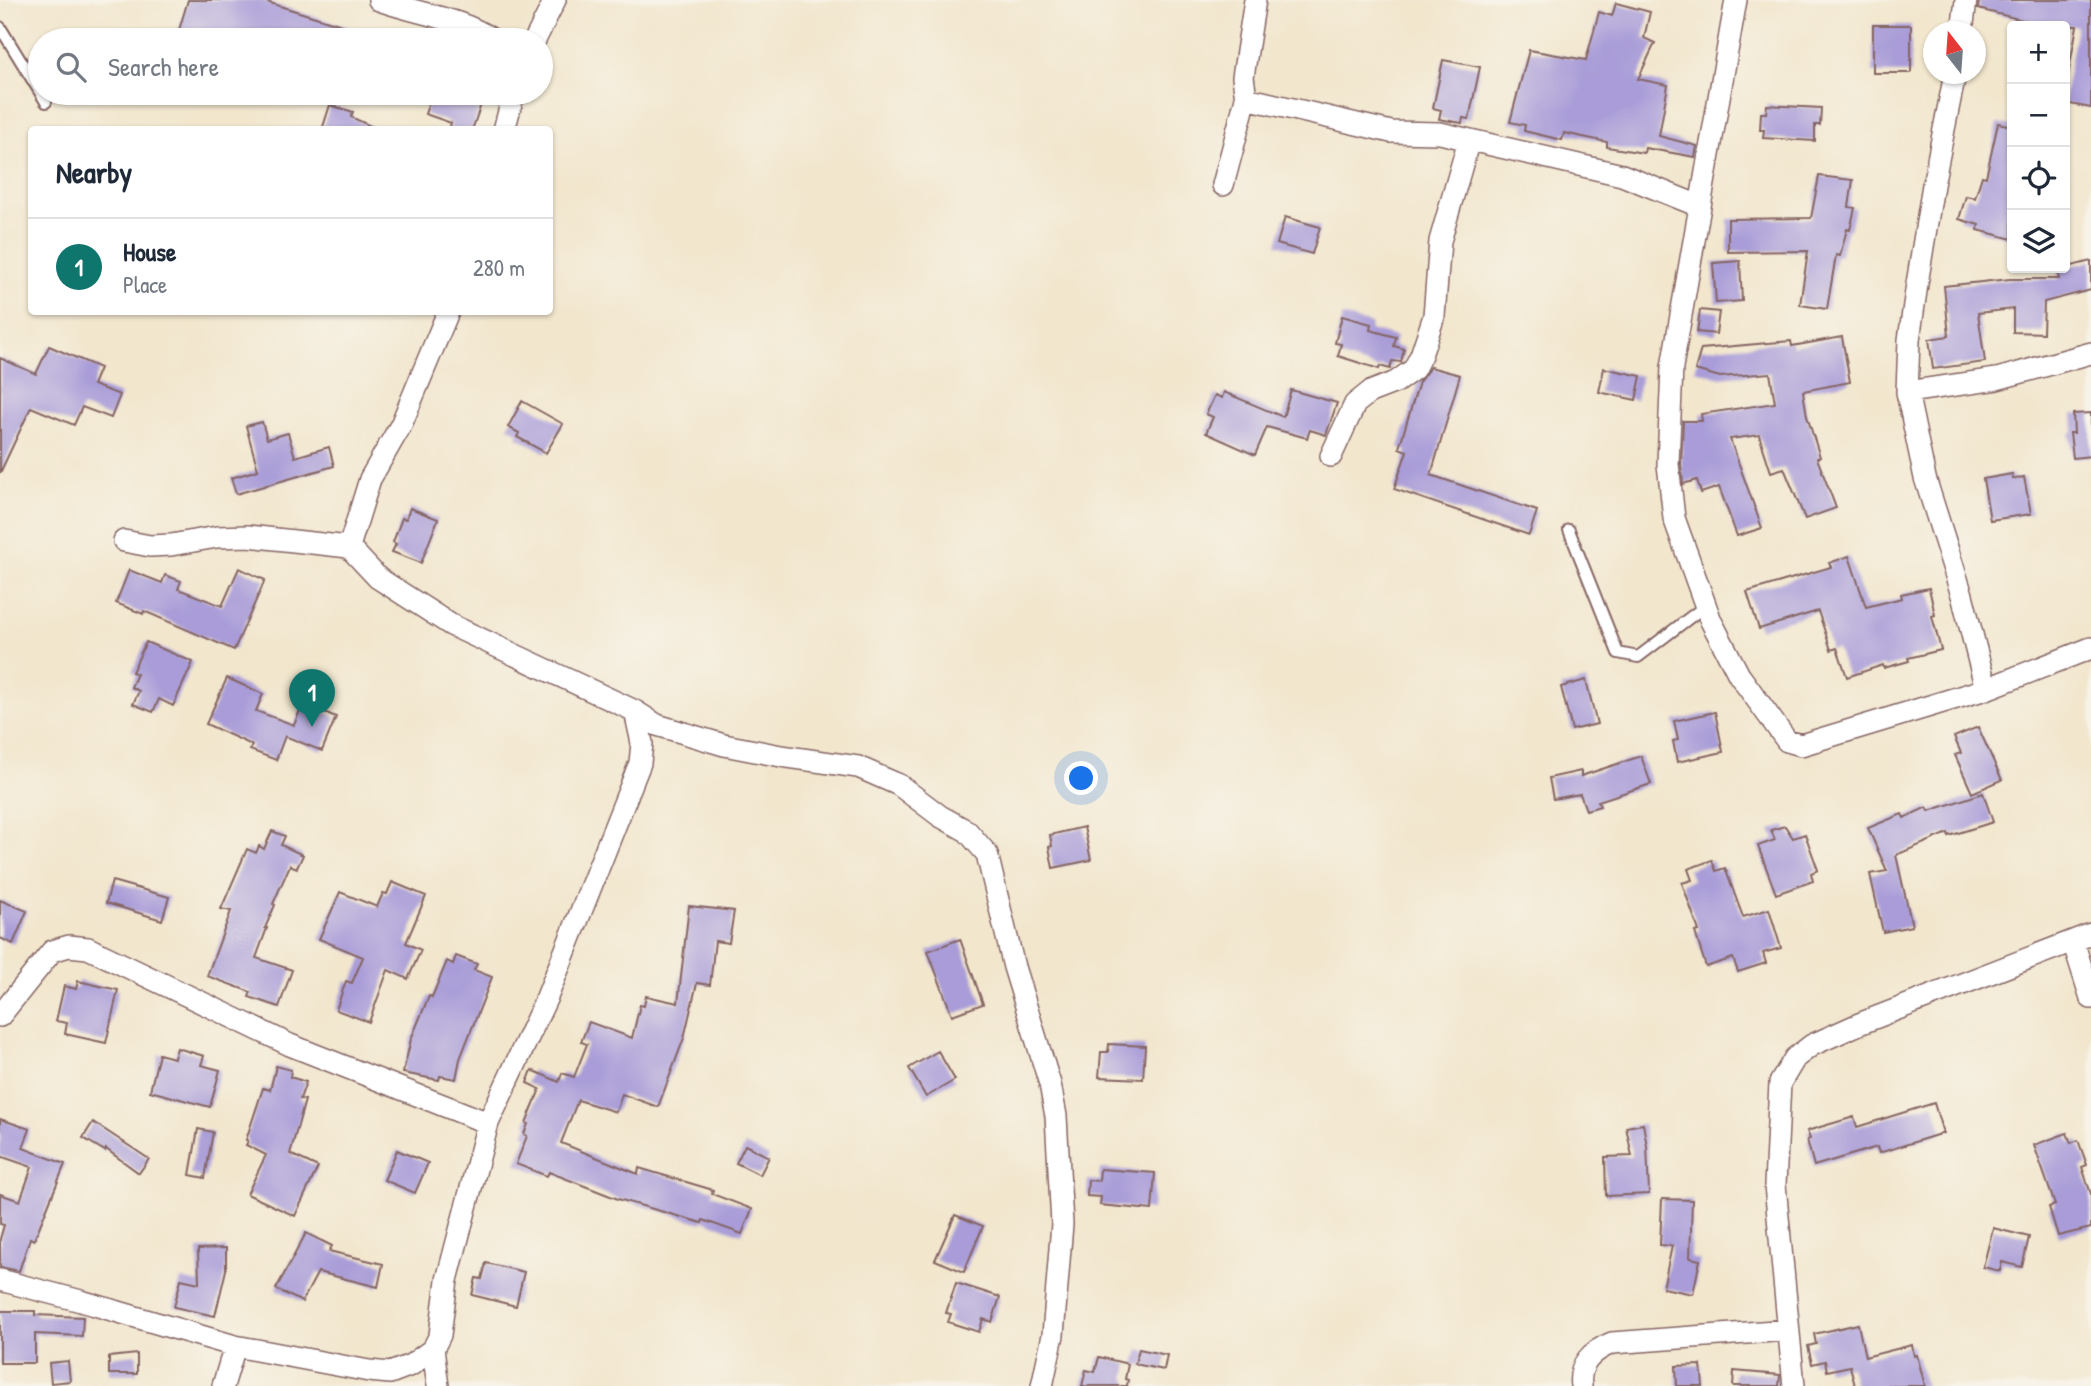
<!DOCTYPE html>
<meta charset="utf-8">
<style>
:root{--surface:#fff;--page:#f2f2f3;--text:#1f2937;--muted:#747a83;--line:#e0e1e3;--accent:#0f766e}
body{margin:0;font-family:"Patrick Hand",sans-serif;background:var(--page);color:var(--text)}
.controls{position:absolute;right:21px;top:21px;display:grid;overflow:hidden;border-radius:7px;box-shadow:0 2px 5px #0004}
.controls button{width:63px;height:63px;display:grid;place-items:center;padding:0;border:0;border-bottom:2px solid var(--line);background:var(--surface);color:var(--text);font:35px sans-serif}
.compass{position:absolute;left:1923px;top:21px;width:63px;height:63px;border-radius:50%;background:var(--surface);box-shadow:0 2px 5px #0004;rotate:343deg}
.you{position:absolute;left:1082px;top:779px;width:24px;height:24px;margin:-18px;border:5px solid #fff;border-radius:50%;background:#1a73e8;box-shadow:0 0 0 10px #1a73e833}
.badge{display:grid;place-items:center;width:46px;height:46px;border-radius:50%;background:var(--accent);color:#fff;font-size:23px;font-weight:700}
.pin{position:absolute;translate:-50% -58px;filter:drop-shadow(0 2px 4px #0008)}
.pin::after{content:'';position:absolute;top:37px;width:24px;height:21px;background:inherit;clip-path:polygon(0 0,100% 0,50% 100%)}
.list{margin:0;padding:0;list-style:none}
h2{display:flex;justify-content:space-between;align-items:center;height:91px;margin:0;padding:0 28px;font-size:30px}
h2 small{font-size:23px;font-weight:400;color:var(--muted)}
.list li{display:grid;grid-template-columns:46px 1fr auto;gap:21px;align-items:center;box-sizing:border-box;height:98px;padding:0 28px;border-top:2px solid var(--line)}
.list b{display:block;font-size:26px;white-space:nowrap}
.list p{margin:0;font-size:23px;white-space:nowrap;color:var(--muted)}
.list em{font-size:23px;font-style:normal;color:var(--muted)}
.icon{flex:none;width:38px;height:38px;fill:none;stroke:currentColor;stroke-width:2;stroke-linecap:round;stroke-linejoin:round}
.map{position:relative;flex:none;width:2091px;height:1386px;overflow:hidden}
.search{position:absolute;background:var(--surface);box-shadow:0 2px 5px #0004;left:28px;top:28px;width:525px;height:77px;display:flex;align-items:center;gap:18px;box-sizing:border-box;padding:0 24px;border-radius:38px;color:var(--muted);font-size:26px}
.panel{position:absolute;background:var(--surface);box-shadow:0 2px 5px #0004;left:28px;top:126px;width:525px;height:189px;border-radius:7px}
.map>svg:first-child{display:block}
</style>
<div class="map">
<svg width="2091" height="1386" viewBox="0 0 2091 1386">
<rect width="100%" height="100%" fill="#f7f3e8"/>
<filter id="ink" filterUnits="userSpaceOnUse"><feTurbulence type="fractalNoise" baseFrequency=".0143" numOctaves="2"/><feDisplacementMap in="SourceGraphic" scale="14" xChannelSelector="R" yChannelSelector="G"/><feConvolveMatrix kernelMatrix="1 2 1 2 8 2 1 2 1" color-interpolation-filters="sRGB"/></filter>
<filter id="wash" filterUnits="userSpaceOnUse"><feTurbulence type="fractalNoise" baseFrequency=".00686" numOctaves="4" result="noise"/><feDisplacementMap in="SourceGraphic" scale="28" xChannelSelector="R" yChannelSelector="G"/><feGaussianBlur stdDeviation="1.57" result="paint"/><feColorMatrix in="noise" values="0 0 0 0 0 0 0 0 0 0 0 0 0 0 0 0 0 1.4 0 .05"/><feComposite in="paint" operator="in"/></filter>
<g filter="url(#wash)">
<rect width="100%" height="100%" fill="#f2e6cd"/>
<g id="blocks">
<path fill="#a99cd8" d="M188,0H260L381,37L380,40H176Z
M1979,0H2091V108L2065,103V92L2077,26H2047L1978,9Z
M1616,3L1650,12L1644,38L1655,43L1638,79L1668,85L1659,136L1697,146L1695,157L1645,148L1644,153L1607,147V142L1564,133L1562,140L1524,131L1525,125L1510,122L1529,50L1586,60L1599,12L1612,16Z
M1873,25H1911V73H1873Z
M1443,60L1480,67L1469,119L1463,118L1462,123L1439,119L1441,110L1433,108Z
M432,93H485L472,130H449L451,123L425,114Z
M330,105L353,112L351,117L379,130H322Z
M1767,105L1821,108L1820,125H1815V141L1763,138L1764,130H1760L1761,113H1766Z
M1998,123L2012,126V239L1978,230L1979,225L1959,219L1966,196L1975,198L1982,176L1986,177Z
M1819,176L1853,180L1849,207L1855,208L1850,230L1847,229L1840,256L1836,255L1827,309L1800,305L1808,251L1728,252V219L1811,218Z
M1285,217L1320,227L1312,254L1277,244Z
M1740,261L1742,301L1716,303L1713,263Z
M2091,261V290L2044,302L2043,333L2013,332V309L1978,313L1985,362L1933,369L1929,339L1949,336L1944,286L2010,279H2059L2057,270Z
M1700,310L1719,312L1716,334L1697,332Z
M1342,316L1371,324L1370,330L1396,337L1394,346L1404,349L1401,362L1392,361L1390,369L1380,366L1379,369L1338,356L1341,344L1335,343Z
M1842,337L1850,382L1803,391L1807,416L1820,457L1817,458L1836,508L1805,519L1784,468L1771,472L1759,435L1730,439L1762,528L1737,536L1719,487L1701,493L1697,480L1683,484L1681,464L1683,421H1702L1701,414L1775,403L1770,373L1720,377L1695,370L1701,349L1791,341L1792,346Z
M49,346L100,368L93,385L120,395L111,418L82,407L74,425L31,407L0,473V358L36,374Z
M1430,367L1460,375L1431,475L1537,511L1529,535L1394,489L1407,451L1399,448L1419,382Z
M1604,368L1641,376L1636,400L1599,392Z
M1291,390L1337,403L1326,435L1310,430L1307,438L1267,427L1255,455L1206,433L1213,417L1206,414L1215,395L1222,398L1224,392L1283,417Z
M522,401L563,424L546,453L517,437L519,433L508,427Z
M2091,413V456L2073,458L2070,433H2074L2073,414Z
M262,422L267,439L288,433L295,457L329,447L334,466L236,494L231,478L258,470L246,426Z
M2012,474L2013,479L2024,477L2031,514L1990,520L1983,479Z
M410,508L438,519L421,563L392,552L396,544L393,542L402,518L406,519Z
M1849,556L1866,607L1902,598L1901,594L1929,588L1935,615L1932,616L1941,650L1908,658L1909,661L1884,668L1883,665L1847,677L1837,648L1831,650L1818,611L1759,629L1747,592L1831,567L1829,563Z
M239,568L265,580L234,650L144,611L143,614L116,603L129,570L162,583L165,575L181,581L178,589L222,606Z
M146,642L193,662L173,706L159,699L153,712L133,704L139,691L131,687L137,674L132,672Z
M227,678L263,694L256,711L294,725L303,703L336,717L322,751L285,736L276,760L250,750L252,745L206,724Z
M1586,680L1597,724L1572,730L1561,687Z
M1715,712L1723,752L1677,762L1673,741L1678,740L1674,721Z
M1978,727L2002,780L1972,793L1955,755L1961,753L1954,737Z
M1641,756L1651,784L1598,801L1600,806L1586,810L1580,794L1553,799L1549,778L1581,771V776Z
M1983,793L1993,822L1949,836L1948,833L1896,855L1912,926L1883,932L1870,874L1887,871L1868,828L1902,814L1904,818L1927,807L1929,811Z
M1785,826L1793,838L1805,834L1818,870L1811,873L1813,881L1776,894L1758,846L1775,840L1771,830Z
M1084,827L1091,860L1053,868L1049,847L1052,846L1050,835Z
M272,831L285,836L281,845L303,855L297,868L290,865L273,904L275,905L265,928H267L256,958L292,970L279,1007L249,997L251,992L207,976L231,911L221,909L247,849L256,853L259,846L264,849Z
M1712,860L1716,871L1725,868L1743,917L1769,909L1781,948L1763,953L1766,963L1738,972L1733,958L1706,967L1695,932L1699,931L1682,883L1692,880L1688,869Z
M112,881L169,897L162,920L106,903Z
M392,882L426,896L406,943L421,950L408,979L388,970L369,1022L336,1010L346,981L352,983L363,957L319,939L340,892L377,907L383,893L387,894Z
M0,900L27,911L13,944L0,938Z
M689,906L734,911L729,943L715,941L710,985L697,983L684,1038L658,1107L622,1094L616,1112L578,1100L561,1143L638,1174L639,1168L713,1190L712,1194L752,1209L742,1234L703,1220L702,1223L618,1199L549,1172L547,1176L516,1164L527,1136L524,1134L528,1124L526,1123L540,1089L527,1083L532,1070L559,1082L562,1073L574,1077L587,1044L581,1042L589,1022L632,1038L640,1005L644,1006L646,996L678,1003Z
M960,939L983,1004L952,1015L928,951Z
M456,956L477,964L474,970L492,977L460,1059L456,1079L440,1076L439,1080L403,1073L411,1039L429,996L432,997L447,961L453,964Z
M78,981L118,990L106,1043L65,1034L67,1023L56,1021L64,986L76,989Z
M1109,1044L1145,1046L1143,1079L1099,1077L1101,1052H1108Z
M177,1048L204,1056L201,1065L220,1070L210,1107L150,1091L159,1054L174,1058Z
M938,1051L955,1080L926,1097L909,1068Z
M276,1066L291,1070L290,1077L306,1082L300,1099L305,1100L290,1154L318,1167L295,1216L247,1194L266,1155L246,1145L248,1141L246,1140L263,1088L270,1090Z
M1934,1103L1943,1133L1879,1153L1877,1147L1814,1166L1807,1140L1810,1139L1807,1131L1854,1117L1857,1127Z
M0,1119L30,1129L23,1148L65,1164L34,1240L30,1238L19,1271L0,1267V1239L4,1225L0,1224V1194L20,1201L32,1167L0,1156Z
M93,1122L149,1159L139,1173L106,1149L105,1151L83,1138Z
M1643,1124L1647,1146L1649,1194L1606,1196L1605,1157L1632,1156L1626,1127Z
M198,1129L213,1132L205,1178L190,1175Z
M2067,1133L2071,1143L2078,1140L2087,1165L2082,1167L2091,1194V1228L2058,1236L2049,1207L2055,1205L2034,1145Z
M745,1145L769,1157L760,1175L736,1163Z
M397,1150L428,1163L415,1193L384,1180Z
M1100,1169L1155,1173L1152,1210L1100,1205L1101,1197L1087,1196L1088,1180L1099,1181Z
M1662,1199L1692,1200L1690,1258L1700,1260L1693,1294L1663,1288L1672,1246L1660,1245Z
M955,1215L983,1226L964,1272L935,1260Z
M1993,1228L2029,1237L2022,1267L2002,1262L2000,1271L1983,1267Z
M306,1233L332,1246L329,1251L383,1264L378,1287L318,1272L302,1302L276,1289Z
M226,1248V1270L215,1316L174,1307L181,1279L199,1283L198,1249Z
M486,1263L524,1272L516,1306L472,1295L476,1278L482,1279Z
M956,1283L1000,1297L992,1322L983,1319L979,1332L948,1322L951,1314L946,1313Z
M0,1311H35V1315L83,1317L82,1336L35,1334V1363H0Z
M1858,1324L1865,1357L1912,1345L1914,1356L1917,1355L1925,1386H1855L1850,1366L1827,1371L1825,1361L1812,1364L1808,1346L1816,1344L1814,1334Z
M1139,1349L1167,1355L1164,1370L1135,1364Z
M137,1354V1374H109V1357Z
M1099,1357L1128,1364L1125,1379L1128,1380L1127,1386H1082L1086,1370L1095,1372Z
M68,1361L70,1381L51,1383L49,1363Z
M1701,1365L1703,1386H1677L1676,1366Z
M1734,1371L1780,1375L1779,1386H1733Z"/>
</g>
</g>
<g filter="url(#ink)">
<use href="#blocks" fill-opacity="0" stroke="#856564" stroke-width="2"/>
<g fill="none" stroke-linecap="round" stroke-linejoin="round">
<g stroke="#856564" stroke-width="14">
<path id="service" d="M0,27L46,102
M1569,530L1618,653L1638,657L1705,606"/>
</g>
<g stroke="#856564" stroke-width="24">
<path id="minor" d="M379,0C417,14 459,17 493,40
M1736,0L1672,367L1668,464L1674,518L1711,621L1739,675L1787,741L1801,745L1986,689L2091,648
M1962,32L1966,0
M535,40L555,0
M1955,74L1933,185L1917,284L1909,340L1907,392L1925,478L1962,595L1986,689
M1246,98L1391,132L1440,133L1622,175L1699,206
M504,130L514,93
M1223,185L1246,98L1243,77L1255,0
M1907,392L1997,379L2091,353
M1331,456L1355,404L1370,392L1396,382L1414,369L1421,355L1434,316L1440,241L1469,140
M124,541L150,546L171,545L217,537L248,536L349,547
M635,711L657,725L724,745L781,756L858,767L899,785L940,816L967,831L987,854L1014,967L1050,1084L1056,1116L1062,1224L1053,1335L1042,1386
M2073,941L2091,998
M0,1016L52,951L69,946L88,948L290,1045L488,1123
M0,1280L81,1301L235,1346
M433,1349L438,1386
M223,1386L235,1346L369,1371L390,1373L411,1365L433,1349L440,1335L447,1280L488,1123L547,997L640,763L642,743L635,711L451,625L378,578L349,547L370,479L401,425L448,312
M1581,1386C1578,1364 1592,1351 1612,1343L1788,1330
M1794,1386L1775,1185L1780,1083L1795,1058L1812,1045L1859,1024L2091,934"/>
</g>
<use href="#service" stroke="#fff" stroke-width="10"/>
<use href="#minor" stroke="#fff" stroke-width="21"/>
</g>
</g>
</svg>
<div class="controls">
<button>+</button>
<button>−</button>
<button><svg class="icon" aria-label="locate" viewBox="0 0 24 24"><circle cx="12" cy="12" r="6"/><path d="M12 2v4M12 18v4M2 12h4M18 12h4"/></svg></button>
<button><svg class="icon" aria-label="layers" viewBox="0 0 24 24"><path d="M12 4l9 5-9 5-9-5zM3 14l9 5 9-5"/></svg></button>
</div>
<svg class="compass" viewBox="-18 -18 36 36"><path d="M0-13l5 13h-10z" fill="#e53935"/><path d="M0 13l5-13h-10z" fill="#747a83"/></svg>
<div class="you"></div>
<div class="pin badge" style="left:312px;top:727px">1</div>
<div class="search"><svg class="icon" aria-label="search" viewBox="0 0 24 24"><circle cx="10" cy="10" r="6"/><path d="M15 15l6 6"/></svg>Search here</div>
<section class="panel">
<h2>Nearby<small></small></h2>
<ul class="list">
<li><span class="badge">1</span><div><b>House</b><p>Place</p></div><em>280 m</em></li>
</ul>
</section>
</div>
